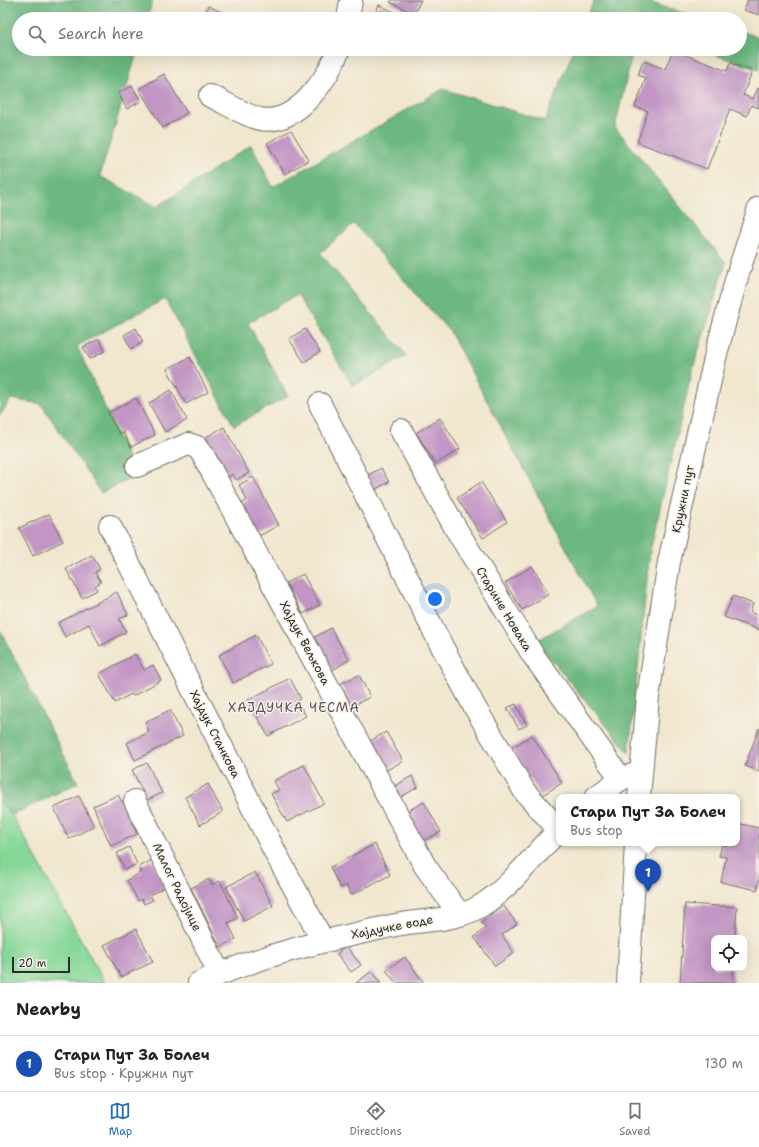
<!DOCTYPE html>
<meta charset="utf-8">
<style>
:root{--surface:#fff;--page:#f6f6f6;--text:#222;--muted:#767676;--line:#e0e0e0;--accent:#1f6fb2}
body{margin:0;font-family:"Shantell Sans",sans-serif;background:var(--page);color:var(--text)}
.controls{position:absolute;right:12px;bottom:12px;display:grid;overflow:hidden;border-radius:8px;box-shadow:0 4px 16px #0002}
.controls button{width:36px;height:36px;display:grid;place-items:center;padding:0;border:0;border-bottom:1px solid var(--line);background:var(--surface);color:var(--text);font:20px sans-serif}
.scale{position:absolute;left:12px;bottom:10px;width:58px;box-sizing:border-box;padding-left:4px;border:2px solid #2b2b2b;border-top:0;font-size:11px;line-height:14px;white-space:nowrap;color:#2b2b2b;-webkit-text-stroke:3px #f7f3e8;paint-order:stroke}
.you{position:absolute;left:435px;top:599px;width:14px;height:14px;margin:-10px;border:3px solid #fff;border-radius:50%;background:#1a73e8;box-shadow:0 0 0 6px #1a73e833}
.badge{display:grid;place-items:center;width:26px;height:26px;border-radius:50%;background:var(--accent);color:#fff;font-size:13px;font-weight:700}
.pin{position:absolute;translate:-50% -33px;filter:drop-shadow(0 1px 2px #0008)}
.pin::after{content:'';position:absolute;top:21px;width:14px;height:12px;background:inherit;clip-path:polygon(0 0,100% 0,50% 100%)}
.popup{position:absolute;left:556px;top:794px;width:184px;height:52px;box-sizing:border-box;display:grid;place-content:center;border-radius:8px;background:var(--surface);filter:drop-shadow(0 1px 3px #0005);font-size:13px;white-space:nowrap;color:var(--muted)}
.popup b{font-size:15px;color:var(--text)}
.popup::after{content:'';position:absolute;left:50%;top:100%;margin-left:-8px;border:8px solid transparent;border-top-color:var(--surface)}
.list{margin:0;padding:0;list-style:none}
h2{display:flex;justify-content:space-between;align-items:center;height:52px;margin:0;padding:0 16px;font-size:17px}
h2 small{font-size:13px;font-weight:400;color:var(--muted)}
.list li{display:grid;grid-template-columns:26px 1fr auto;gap:12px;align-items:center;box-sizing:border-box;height:56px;padding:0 16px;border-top:1px solid var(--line)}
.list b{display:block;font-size:15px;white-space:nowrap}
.list p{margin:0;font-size:13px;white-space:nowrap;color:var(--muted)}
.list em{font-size:13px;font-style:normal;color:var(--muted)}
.icon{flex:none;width:22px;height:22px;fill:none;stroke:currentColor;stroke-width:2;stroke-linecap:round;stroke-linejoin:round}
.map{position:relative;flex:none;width:759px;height:983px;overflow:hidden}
.search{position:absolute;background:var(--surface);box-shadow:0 4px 16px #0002;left:12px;right:12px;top:12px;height:44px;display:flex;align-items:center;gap:10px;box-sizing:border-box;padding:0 14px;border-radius:22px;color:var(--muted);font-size:15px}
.sheet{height:108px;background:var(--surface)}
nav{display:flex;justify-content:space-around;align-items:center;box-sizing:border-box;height:56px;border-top:1px solid var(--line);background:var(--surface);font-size:11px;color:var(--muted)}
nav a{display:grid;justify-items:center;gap:2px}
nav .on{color:var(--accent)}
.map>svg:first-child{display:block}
</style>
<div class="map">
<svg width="759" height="983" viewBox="0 0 759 983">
<rect width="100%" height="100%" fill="#f7f3e8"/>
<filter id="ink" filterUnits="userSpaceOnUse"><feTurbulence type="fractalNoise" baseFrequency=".025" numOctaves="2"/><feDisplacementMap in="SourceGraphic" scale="8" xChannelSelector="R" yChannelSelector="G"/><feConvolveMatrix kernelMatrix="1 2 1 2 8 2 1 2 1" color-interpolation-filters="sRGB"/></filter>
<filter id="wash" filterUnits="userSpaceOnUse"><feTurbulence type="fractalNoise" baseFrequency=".012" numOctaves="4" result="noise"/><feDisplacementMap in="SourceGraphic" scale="16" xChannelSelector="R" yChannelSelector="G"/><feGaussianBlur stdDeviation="0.9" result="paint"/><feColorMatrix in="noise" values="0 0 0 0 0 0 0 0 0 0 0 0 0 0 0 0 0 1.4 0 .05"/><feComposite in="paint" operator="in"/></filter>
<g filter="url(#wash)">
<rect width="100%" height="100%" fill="#f1e7cf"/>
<path fill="#86d798" stroke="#588162" d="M0,803L12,815L105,983H0Z"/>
<path fill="#6cb880" stroke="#4c7256" d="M0,0H153L147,19H19V49H138L100,176L157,207L251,145L273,187L443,89L545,121L574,49H648L632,55L615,127L726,263L693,368L650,551L629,753L536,641L597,606L450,332L354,224L320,253L407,356L353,386L297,295L248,323L288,396L234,426L165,299L77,346L136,476L101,493L41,404L11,399L0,415Z
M594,0H642L702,19H586Z
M740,31L759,37V70L698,49H740Z
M0,630L78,783L12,815L0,803Z"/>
<g id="blocks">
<path fill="#c195c4" d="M392,0H421L414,14L390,2Z
M748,0H759V15L744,10Z
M379,5L409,19H372Z
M208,6L238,19H202Z
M673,50L727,71L730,63L752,71L743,95L753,99L758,88L759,89V108L751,105L747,116L730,109L707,169L637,142L648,111L635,107L646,78L638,75L643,61L665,69Z
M164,74L187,113L163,128L139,89Z
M132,86L141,101L127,109L118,93Z
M291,130L309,160L285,174L267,143Z
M136,328L143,342L131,349L124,335Z
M305,329L320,352L304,362L289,339Z
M99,339L105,351L90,359L83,347Z
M190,357L208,392L186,404L167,369Z
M171,390L187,420L165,432L149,403Z
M136,398L155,435L131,447L123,432L119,434L108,413Z
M440,418L460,449L436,464L416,433Z
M224,427L249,473L236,480L233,474L228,477L206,437Z
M381,468L389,482L374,490L366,476Z
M253,477L279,525L259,536L241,504L247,500L239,485Z
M481,482L507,522L483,538L457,498Z
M49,514L63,541L33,556L19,528Z
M92,555L100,569L95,572L101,582L95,586L97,590L82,598L66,569Z
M532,566L549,594L522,610L505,583Z
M303,574L320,605L303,614L286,583Z
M117,592L128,615L119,619L126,632L100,646L89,624L65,637L58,623Z
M733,596L753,604L750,612L759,616V630L724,617Z
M331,628L349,660L331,671L313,638Z
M256,635L271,664L233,683L219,655Z
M135,654L144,670L153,665L161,680L133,696L131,694L115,703L99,674Z
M359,675L370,697L352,706L340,684Z
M290,678L301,699L297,701L306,716L268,736L248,700Z
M516,704L527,725L519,729L507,708Z
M170,710L183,736L135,760L127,743L149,732L145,722Z
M759,728V771L745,766Z
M386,732L403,761L385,771L368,742Z
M532,735L562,783L541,796L511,748Z
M147,763L162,793L147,800L132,770Z
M304,765L324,803L287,822L271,794L279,790L274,781Z
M412,776L418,787L401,797L395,786Z
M208,784L223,812L200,825L185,797Z
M118,795L122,802L126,800L135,821L132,823L137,834L111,846L93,806Z
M79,796L94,826L69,839L54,808Z
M424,802L441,832L423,841L406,812Z
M737,823L759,828V880L757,890L721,882L726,857L719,856L722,845L729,846V843H737Z
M375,844L390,875L351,895L346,885L340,888L330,867Z
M129,847L137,864L125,870L117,853Z
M152,860L165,887L150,895L153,900L144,904L142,899L138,901L127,880L142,872L139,867Z
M255,872L273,906L244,921L226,887Z
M209,879L212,885L220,881L238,918L228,923L236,939L220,947L191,888Z
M685,904L737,907L735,938H714V968H733V983H680Z
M504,906L517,924L502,935L514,953L495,966L474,937L486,928L481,922Z
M136,929L153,962L121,977L104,945Z
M346,946L361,965L351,972L337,954Z
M405,957L424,983H396L386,970Z
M372,971L381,983H356Z"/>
</g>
</g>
<g filter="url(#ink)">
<use href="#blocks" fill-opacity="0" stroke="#706d64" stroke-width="1"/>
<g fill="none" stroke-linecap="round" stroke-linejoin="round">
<g stroke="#706d64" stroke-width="24">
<path id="minor" d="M348,19L351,0
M210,96C225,102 245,116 260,119C297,126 328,78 339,49
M320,404L437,637L474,706L525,792L559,830
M401,430L456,529L533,655L621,779
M137,466L188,444L197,447L203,455L425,866L460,915
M110,526L276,854L323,941
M596,797L621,779L635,774
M135,801L219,973
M199,983C259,955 331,939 396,925C421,920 450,921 473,910C503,896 535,854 559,830"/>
</g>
<g stroke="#706d64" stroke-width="24">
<path id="major" d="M639,797L648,697L669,562L716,354L738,273L759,208
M628,983L636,843"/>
</g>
<use href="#minor" stroke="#fff" stroke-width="22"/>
<use href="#major" stroke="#fff" stroke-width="22"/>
</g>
</g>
<g text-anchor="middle" stroke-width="3" stroke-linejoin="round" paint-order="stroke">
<g font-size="12" fill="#2b2b2b" stroke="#f7f3e8">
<text transform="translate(683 499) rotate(-78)" y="4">Кружни пут</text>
<text transform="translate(504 609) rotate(59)" y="4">Старине Новака</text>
<text transform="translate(305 643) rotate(62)" y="4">Хајдук Вељкова</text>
<text transform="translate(215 734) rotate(63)" y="4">Хајдук Станкова</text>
<text transform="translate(177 887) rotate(64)" y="4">Малог Радојице</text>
<text transform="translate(392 927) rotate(-11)" y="4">Хајдучке воде</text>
</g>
<g font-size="13" letter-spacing="1" fill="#605061" stroke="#f7f3e8">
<text x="294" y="712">ХАЈДУЧКА ЧЕСМА</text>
</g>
</g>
</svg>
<div class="controls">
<button><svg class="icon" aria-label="locate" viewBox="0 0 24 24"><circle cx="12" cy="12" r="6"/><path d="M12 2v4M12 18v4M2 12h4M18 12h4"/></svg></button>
</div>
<div class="scale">20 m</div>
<div class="you"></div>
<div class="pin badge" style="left:648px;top:892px;background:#1a4fb4">1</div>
<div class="popup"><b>Стари Пут За Болеч</b>Bus stop</div>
<div class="search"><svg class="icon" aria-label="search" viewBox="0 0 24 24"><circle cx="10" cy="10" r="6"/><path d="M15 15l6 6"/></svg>Search here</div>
</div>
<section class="sheet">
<h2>Nearby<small></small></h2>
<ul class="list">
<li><span class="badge" style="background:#1a4fb4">1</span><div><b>Стари Пут За Болеч</b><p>Bus stop · Кружни пут</p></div><em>130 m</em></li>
</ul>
</section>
<nav>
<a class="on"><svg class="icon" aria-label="map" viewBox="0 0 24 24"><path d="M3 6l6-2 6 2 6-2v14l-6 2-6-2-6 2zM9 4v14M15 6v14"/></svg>Map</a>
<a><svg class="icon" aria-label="directions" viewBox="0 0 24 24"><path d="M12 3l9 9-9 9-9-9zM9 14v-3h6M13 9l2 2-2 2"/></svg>Directions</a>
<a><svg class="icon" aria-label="saved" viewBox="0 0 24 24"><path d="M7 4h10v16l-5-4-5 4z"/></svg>Saved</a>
</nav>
